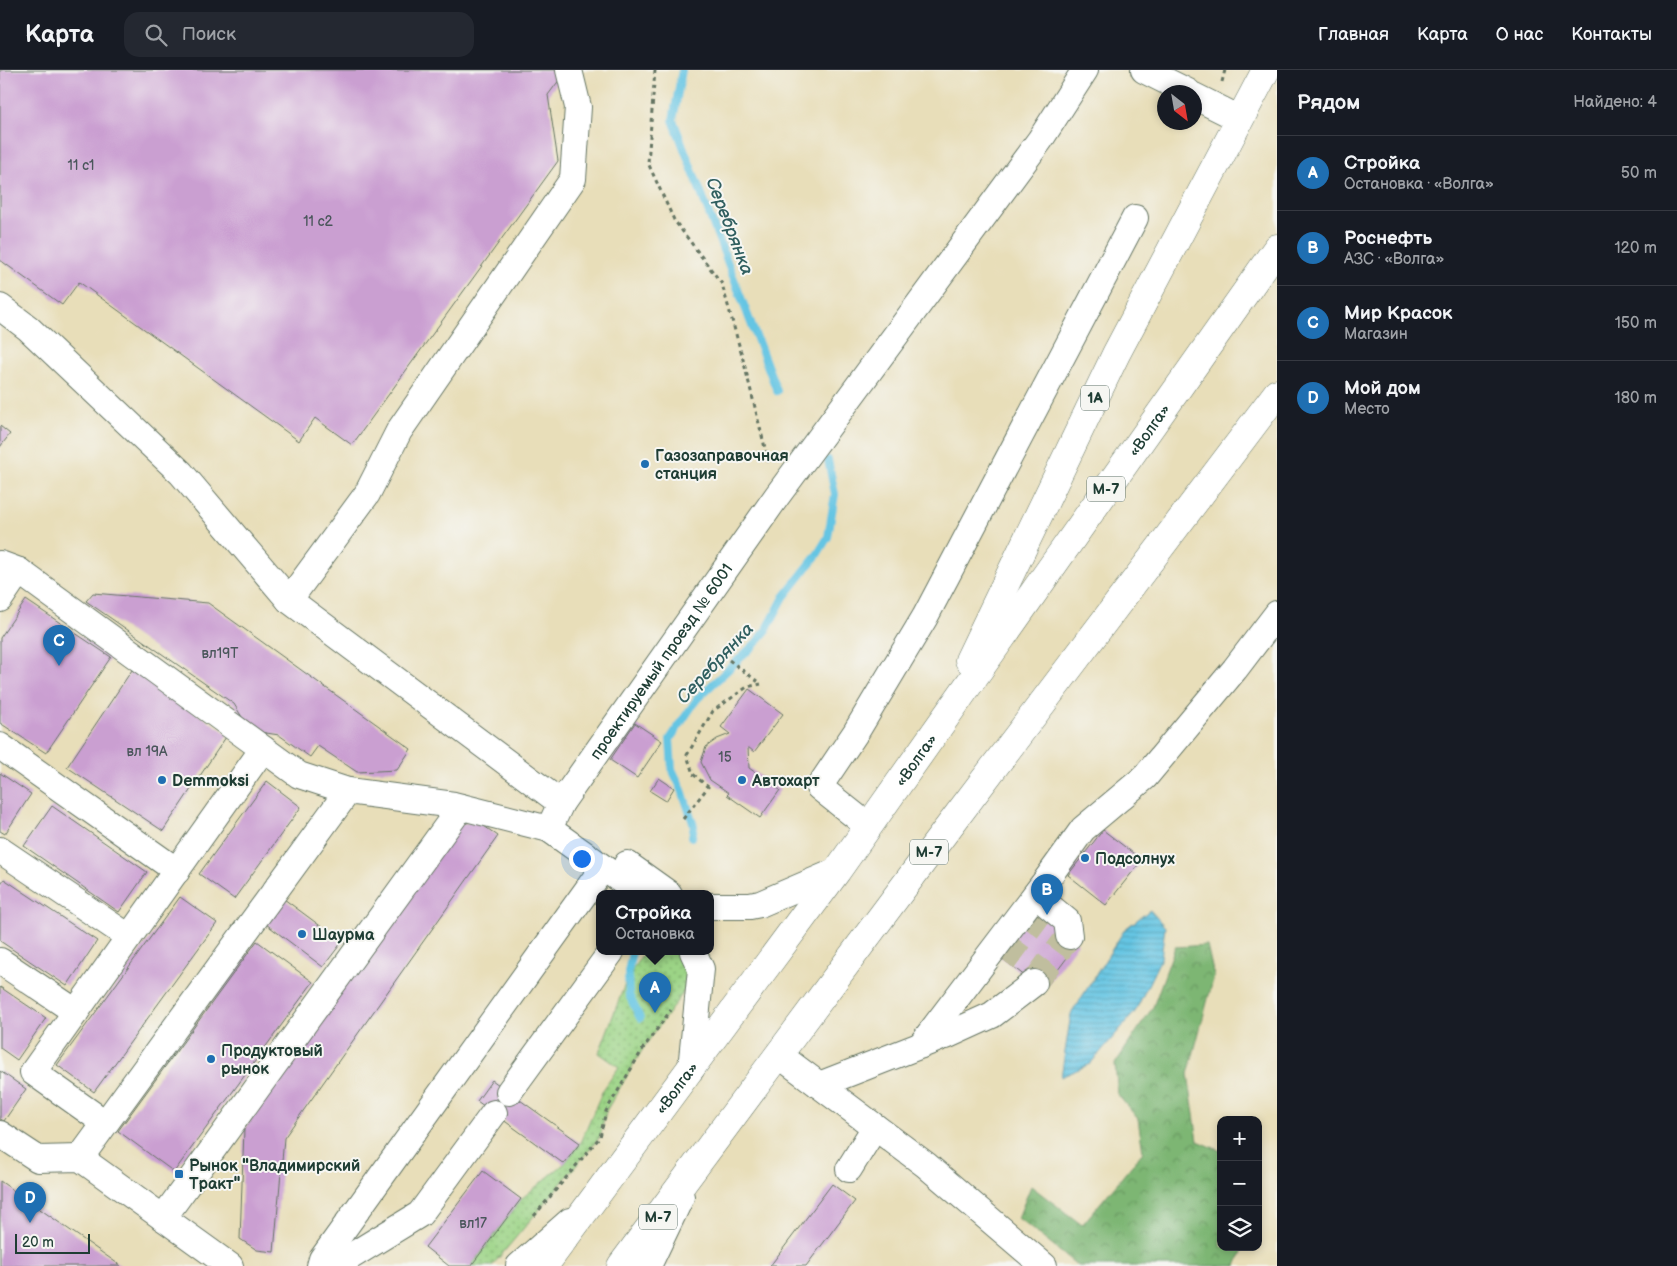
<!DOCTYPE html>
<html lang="ru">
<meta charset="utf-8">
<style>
:root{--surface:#171b24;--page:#242831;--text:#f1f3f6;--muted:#9ea1a6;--line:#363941;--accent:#1f6fb2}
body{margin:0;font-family:"Balsamiq Sans",sans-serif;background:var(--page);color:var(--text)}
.controls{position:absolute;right:15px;bottom:15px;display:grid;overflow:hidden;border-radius:10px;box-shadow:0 2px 8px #0003}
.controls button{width:45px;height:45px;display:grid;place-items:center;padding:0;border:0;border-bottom:1px solid var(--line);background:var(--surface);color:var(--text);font:25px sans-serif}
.compass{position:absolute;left:1157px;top:15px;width:45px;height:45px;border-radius:50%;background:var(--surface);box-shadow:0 2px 8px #0003;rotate:149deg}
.scale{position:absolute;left:15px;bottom:12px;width:75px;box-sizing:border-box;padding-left:5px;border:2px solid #1f3d34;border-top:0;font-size:14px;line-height:18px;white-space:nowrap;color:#1f3d34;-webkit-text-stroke:4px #f6f6f2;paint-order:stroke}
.you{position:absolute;left:581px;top:788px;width:18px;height:18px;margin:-12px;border:4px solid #fff;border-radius:50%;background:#1a73e8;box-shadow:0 0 0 8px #1a73e833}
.badge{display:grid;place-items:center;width:32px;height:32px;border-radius:50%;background:var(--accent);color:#fff;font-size:16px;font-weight:700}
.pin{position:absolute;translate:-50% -41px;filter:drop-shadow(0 1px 2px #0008)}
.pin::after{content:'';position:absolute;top:26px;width:18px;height:15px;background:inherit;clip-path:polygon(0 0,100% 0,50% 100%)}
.popup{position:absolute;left:596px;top:820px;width:118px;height:65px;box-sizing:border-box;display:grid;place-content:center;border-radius:10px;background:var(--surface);filter:drop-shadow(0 1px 4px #0005);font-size:16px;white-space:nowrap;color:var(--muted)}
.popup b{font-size:19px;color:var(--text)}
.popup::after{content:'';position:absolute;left:50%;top:100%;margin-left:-10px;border:10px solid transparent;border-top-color:var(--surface)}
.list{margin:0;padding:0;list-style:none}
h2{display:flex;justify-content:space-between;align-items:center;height:65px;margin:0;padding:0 20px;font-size:21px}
h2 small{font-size:16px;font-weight:400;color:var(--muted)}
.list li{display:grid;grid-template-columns:32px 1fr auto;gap:15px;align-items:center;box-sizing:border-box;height:75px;padding:0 20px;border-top:1px solid var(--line)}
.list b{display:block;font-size:19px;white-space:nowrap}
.list p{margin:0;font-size:16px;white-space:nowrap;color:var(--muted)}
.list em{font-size:16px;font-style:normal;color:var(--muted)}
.icon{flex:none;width:28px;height:28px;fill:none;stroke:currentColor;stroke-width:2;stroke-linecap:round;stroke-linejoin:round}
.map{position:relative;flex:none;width:1277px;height:1196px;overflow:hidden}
header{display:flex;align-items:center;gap:30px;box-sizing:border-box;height:70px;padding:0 25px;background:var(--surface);border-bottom:1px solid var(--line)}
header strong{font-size:24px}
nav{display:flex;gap:28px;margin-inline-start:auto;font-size:18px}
.search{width:350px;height:45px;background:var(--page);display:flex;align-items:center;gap:12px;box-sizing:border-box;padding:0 18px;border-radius:15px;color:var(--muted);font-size:19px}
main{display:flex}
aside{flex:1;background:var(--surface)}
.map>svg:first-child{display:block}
</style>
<header>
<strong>Карта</strong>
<div class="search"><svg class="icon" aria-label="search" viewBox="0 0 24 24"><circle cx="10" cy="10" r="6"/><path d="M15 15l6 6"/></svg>Поиск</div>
<nav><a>Главная</a><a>Карта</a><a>О нас</a><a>Контакты</a></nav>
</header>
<main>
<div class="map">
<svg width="1277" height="1196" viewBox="0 0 1277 1196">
<defs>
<pattern id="grass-dots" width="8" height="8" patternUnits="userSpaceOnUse" patternTransform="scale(1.25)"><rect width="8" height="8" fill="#9cd486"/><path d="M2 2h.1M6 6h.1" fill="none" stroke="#7fad6e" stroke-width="1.8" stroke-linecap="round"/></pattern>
<pattern id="forest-crowns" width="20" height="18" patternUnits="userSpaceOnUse" patternTransform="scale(1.25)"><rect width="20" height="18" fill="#7db673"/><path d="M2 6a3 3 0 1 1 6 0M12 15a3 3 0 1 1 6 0" fill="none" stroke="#66955f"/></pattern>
<pattern id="water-rules" width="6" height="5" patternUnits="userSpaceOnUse" patternTransform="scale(1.25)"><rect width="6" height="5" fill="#65c5e3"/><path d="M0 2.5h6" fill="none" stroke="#53a1b9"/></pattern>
</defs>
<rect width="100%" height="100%" fill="#f6f6f2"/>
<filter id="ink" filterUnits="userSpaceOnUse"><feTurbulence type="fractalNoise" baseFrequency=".02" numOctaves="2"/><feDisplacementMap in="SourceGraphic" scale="10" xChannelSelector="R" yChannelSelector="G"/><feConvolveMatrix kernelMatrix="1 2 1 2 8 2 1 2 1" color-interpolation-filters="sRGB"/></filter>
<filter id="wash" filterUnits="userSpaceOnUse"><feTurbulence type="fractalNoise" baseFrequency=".0096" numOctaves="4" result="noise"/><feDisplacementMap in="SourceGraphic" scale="20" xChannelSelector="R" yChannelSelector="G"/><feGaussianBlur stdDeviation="1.12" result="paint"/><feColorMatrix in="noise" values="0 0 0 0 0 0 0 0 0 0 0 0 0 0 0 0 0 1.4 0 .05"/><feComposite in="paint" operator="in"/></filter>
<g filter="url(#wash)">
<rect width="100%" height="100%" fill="#e8deb9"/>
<path fill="url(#grass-dots)" stroke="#5e885d" d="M644,882H682L688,891L685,920L644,977L606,1041L600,1067L492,1196H471L521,1129L564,1094L580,1073L603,1020L619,997L599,983L628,906Z"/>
<path fill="url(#forest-crowns)" stroke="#4e7a54" d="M1207,875L1214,906L1188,1004L1198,1071L1221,1081V1177H1244L1236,1196H1078L1018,1148L1031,1116L1082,1155L1143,1082L1138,1049L1118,1025L1115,994L1153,937L1175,877Z"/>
<path fill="url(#water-rules)" stroke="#42818c" d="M1150,840L1165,857L1161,888L1135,942L1090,994L1061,1007L1071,944L1125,859Z"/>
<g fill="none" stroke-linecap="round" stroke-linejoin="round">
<path stroke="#65c5e3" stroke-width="8" d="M682,0L673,50L777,321
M692,767L694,756L682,720L672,699L670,669L697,629L755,574L766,561L784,527L817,485L828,467L835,424L828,390
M632,882L628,902L629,925L640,948"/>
</g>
<g id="blocks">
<path fill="#ca9fd1" d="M0,0H564L566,1L548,25L558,91L352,375L315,348L299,371L79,212L62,235L0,190Z
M0,356L10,364L0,377Z
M93,523L208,533L411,679L397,700L357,702L318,676L310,687L279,665L260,662L245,652L234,634L86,531Z
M26,530L111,587L46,683L0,653V568Z
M132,600L228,664L163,761L67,697Z
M749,619L783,644L754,682L748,677L749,698L780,720L760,748L727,725L729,723L710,710L701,692L706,677L717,669L730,664L721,657Z
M635,653L662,671L637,708L610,690Z
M0,703L31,724L5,764L0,761Z
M659,708L674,718L666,731L650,721Z
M267,711L301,737L234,829L199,804Z
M52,736L147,802L119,842L24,776Z
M477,751L498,766L284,1068L274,1182L257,1180L240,1169L244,1059L456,755Z
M1103,760L1142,790L1106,835L1068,805Z
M4,809L97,871L67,916L0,871V815Z
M180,827L217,853L94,1022L57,995Z
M284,829L342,872L323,897L266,854Z
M1030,837L1078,873L1043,920L995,883Z
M257,871L313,912L174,1102L118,1061Z
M0,917L46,948L17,990L0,978Z
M0,1001L26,1019L4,1051L0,1049Z
M492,1010L580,1073L564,1094L477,1031Z
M483,1101L521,1129L471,1196H449L425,1177Z
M0,1111L121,1196H0Z
M832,1114L855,1131L806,1196H770Z"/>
</g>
</g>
<g filter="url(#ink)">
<use href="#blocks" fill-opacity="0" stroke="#657563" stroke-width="1"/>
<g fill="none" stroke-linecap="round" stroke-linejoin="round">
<path stroke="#c0be9e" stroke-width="26" stroke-dasharray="26 13" stroke-linecap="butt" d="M1004,891L1039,844
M1034,913L1069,866"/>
<g stroke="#657563" stroke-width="28">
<g id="minor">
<path d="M1144,0L1188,22"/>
<path d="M1194,26L1240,49"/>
<path d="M0,237L28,258L181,403L289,530L561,733"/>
<path d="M0,494L19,501L299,705L348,721"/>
<path d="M0,529L19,501"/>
<path d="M289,530L367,424L399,361L573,109L578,37L569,0"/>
<path d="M0,676L177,801"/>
<path d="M868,756L819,717L856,662L925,547L1135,148"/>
<path id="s1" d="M549,759L561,733L777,426L1040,70L1085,0"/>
<path d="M0,780L129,867"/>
<path d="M627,794L669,824"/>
<path d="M1043,831L1067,851L1069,866"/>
<path d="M710,836H750L760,834L837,801"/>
<path d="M0,891L76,942"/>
<path d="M946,966L992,945L1034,913"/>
<path d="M921,975L1044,813L1083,759L1145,707L1235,599L1277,544"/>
<path d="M779,985L926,1095L1044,1196"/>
<path d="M691,999L701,899L693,882"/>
<path d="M819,1015L937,969"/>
<path d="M509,1022L611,882"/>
<path d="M105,1053L33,1002L263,679"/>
<path d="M0,1064L38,1089L80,1088L230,1196"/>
<path d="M80,1088L348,721L454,735L549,759L640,824"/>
<path d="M849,1099L875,1057"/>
<path d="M163,1148L461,737"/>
<path d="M320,1196L322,1189L603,798"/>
<path d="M335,1196L420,1144L494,1043"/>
<path d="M519,1196L570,1151"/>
<path d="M648,1196L681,1127"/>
</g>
</g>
<g stroke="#657563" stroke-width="29">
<g id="highway">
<path d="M969,590L1116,284L1266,0"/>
<path id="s2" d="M544,1196L837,801L1277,178"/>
<path d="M621,1196L929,783L1277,323"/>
</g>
</g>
<path stroke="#657563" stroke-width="3" stroke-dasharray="4 4" stroke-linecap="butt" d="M655,0L648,93L674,150L722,214L744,293L769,394
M1222,12L1225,0
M729,590L761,614
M683,749L708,717L693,704L687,685L713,641L747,617L761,614
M534,1146L600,1067L606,1041L644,977L671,940"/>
<use href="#minor" stroke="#fff" stroke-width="26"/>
<use href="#highway" stroke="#fff" stroke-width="28"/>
</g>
</g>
<g fill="#1f6fb2" stroke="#f6f6f2" stroke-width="2">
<circle cx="645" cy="394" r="5"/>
<circle cx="162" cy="710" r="5"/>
<circle cx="742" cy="710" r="5"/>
<circle cx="1085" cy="788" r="5"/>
<circle cx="302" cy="864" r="5"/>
<circle cx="211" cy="989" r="5"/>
<rect x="174" y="1099" width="10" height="10" rx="2.5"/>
</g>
<g text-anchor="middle" stroke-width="4" stroke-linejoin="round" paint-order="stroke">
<g font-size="14" fill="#4a565b">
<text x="81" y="100">11 с1</text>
<text x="318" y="156">11 с2</text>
<text x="220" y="588">вл19Т</text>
<text x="147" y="686">вл 19А</text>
<text x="725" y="692">15</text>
<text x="473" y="1158">вл17</text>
</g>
<g fill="#f6f6f2" stroke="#60746d" stroke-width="1">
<rect x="1081" y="315.5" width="28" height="25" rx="4"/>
<rect x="1087" y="406.5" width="38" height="25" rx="4"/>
<rect x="910" y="769.5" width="38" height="25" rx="4"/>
<rect x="639" y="1134.5" width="38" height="25" rx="4"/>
</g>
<g font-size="15" font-weight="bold" fill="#1f3d34">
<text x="1095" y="333">1A</text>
<text x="1106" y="424">М-7</text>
<text x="929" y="787">М-7</text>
<text x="658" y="1152">М-7</text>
</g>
<g font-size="16" fill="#1f3d34" stroke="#f6f6f2">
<text dy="6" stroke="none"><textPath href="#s2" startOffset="1032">«Волга»</textPath></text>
<text dy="6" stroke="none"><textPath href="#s1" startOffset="202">проектируемый проезд № 6001</textPath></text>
<text dy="6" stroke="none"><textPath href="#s2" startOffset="628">«Волга»</textPath></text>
<text dy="6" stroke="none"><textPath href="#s2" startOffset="222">«Волга»</textPath></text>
</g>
<g font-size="16" font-weight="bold" fill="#1f3d34" stroke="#f6f6f2" text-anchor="start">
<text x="655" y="391">Газозаправочная<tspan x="655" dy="18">станция</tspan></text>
<text x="172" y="716">Demmoksi</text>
<text x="752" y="716">Автохарт</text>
<text x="1095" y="794">Подсолнух</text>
<text x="312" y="870">Шаурма</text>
<text x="221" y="986">Продуктовый<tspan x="221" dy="18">рынок</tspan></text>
<text x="189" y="1101">Рынок "Владимирский<tspan x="189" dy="18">Тракт"</tspan></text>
</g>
<g font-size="18" font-style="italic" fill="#305f60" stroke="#f6f6f2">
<text transform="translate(730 156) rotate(69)" y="6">Серебрянка</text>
<text transform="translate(715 593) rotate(-47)" y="6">Серебрянка</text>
</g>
</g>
</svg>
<div class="controls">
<button>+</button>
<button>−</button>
<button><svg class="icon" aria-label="layers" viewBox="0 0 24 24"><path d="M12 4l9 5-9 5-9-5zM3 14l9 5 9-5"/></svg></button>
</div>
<svg class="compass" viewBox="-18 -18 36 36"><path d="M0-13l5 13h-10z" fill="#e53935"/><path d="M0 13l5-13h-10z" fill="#9ea1a6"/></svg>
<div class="scale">20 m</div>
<div class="you"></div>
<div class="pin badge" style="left:655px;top:943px">A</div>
<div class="popup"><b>Стройка</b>Остановка</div>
<div class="pin badge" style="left:1047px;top:845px">B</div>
<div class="pin badge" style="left:59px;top:596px">C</div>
<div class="pin badge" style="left:30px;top:1153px">D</div>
</div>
<aside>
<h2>Рядом<small>Найдено: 4</small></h2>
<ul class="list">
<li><span class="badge">A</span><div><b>Стройка</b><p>Остановка · «Волга»</p></div><em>50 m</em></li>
<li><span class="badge">B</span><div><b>Роснефть</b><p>АЗС · «Волга»</p></div><em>120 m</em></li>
<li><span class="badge">C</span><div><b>Мир Красок</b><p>Магазин</p></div><em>150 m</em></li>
<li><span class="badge">D</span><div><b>Мой дом</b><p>Место</p></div><em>180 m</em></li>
</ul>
</aside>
</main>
